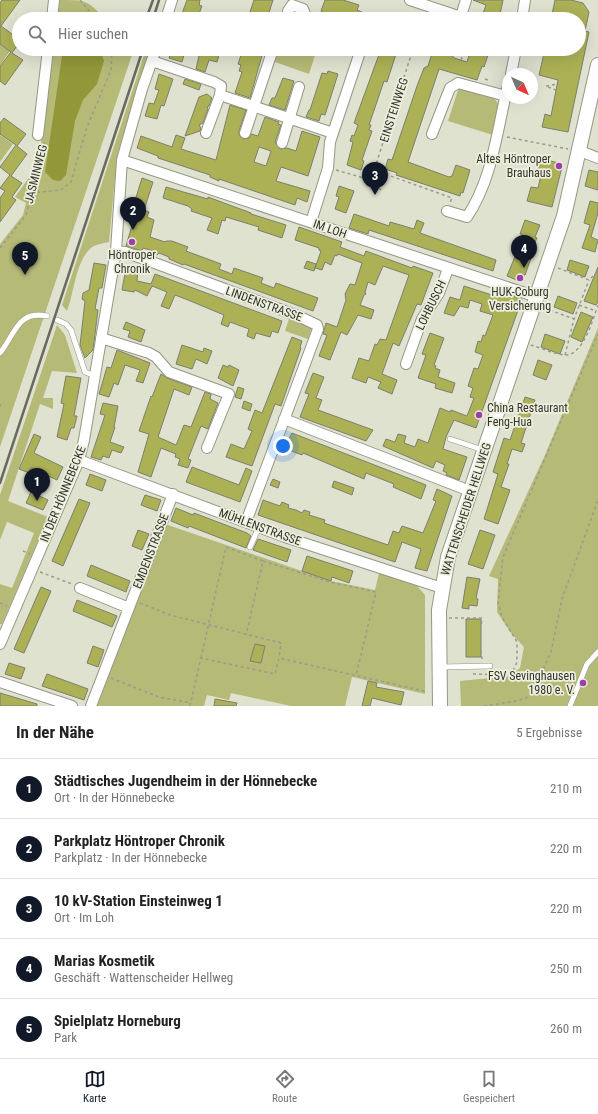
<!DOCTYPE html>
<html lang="de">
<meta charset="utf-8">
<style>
:root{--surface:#fff;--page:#f2f2f2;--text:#222;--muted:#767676;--line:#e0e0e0;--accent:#111827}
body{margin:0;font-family:"Roboto Condensed",sans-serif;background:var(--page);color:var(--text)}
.compass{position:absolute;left:502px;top:68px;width:36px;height:36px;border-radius:50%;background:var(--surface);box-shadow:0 4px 16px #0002;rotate:136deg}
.you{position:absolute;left:283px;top:446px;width:14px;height:14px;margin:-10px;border:3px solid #fff;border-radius:50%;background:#1a73e8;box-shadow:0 0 0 6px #1a73e833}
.badge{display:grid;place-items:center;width:26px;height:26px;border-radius:50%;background:var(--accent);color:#fff;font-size:13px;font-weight:700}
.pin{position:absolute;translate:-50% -33px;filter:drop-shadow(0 1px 2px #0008)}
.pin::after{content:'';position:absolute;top:21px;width:14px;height:12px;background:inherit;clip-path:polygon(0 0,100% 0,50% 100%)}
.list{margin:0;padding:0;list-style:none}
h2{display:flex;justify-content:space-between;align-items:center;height:52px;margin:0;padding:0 16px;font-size:17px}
h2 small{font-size:13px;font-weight:400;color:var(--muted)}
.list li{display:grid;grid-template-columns:26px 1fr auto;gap:12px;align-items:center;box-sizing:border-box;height:60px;padding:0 16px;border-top:1px solid var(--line)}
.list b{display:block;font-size:15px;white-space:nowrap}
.list p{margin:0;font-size:13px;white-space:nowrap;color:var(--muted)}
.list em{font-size:13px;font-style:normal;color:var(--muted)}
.icon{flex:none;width:22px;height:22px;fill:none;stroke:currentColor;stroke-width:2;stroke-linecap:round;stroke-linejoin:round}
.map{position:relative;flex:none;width:598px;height:706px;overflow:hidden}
.search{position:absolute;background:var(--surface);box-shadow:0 4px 16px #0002;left:12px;right:12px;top:12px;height:44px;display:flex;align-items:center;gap:10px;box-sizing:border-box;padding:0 14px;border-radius:22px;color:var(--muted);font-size:15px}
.sheet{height:352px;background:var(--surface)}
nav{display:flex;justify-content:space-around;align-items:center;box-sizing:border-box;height:56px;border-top:1px solid var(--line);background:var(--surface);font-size:11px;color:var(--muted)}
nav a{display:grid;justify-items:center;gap:2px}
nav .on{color:var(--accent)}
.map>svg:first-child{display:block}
</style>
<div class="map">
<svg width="598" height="706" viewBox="0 0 598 706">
<rect width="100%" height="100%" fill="#e0e2d0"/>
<path fill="#b5ba77" d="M60,0C85,0 89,0 104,19H58Z
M0,44L10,51L0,65Z
M54,49H134L0,447V244L23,215L26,203L15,197L35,169L40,149Z
M146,49H150L117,155V172L115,176L109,242C104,243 98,244 94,246C76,256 74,294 67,311L62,305Z
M279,49H317L309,74L275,62Z
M459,87C471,91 501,93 499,110C499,118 495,127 493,135L448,121Z
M0,135L13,144L0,162Z
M289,319L312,327L308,339L285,331Z
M57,325L65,335L77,373L52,371L43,398H53V409L40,404L8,501L48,517L2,624H0V584L12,588L34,533L7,522L0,540V495Z
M598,328V706H461L460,681L510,676L520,668L524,647L511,633L497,612L498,579L489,576L545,455Z
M165,524L331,581L375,590L379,573L417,586L425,595V694L352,677L345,706H291L231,693L229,700L207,695L204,706H94Z"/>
<path fill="#92973a" d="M63,49H100L104,61L97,84L83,100L75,121L66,175L60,181L53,180L45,172Z"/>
<path fill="#acb156" stroke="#7d7f6e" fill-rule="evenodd" d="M2,0H20L1,26L19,39V43L12,53L23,60L5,85L0,81V66L11,52L0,44V3Z
M187,0H200L199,5L202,6L197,19H180Z
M254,0H273L267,19L249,15Z
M325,0H343L359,5L357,10L378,19H340L328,15L321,11Z
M473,0H503L499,19H481L486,5Z
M555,0H571L583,3L589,12L585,31L589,32L568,132L542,127L545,114L551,116L558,80L539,75L545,49H579V19H551Z
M172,49H201L219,55L217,62L209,60L205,72L196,69L199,56L185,51L182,62L169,58Z
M243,49H255L263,52L250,98L235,93L242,72L239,71L241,65L238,64Z
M381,49L397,51L387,82L384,81L369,125H371L369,130L372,131L362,160L364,161L361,170L347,165L353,142L350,141L352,135L354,136L358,125L354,123Z
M471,49H490L484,67L482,66L477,80L439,69L408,162L449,177L452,176L456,165L470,170L463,193L461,192L460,196L396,175L397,173L385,169L388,159L392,160L417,86L424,68L428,66L433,50L451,54L454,58L467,62Z
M328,71L338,74L325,115L321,114L319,121L306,117L309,110H310L322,73L327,74Z
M159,74L173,79L164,106L161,105L157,119L145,116L149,103L154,104L159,90L155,89Z
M283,78L294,81L285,110L269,105L272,98H275Z
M185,79L201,84L199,90L183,84Z
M207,94L212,98L209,106L207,107L208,109L203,123L199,125L201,128L200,131L185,136L199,97Z
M230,105L246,110L239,131V135L243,139L249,138L251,134L258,136L265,117L279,122L278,124L281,125L275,142L280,149L287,148L296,151L302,131L320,137L308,176L281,167L276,181L310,191L307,202L297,198L295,205L219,179V181L210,177V175L158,158V156L137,148L141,136L172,147L176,135L185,138L181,149L216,160ZM259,147L271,151L266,166L254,162Z
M4,118L26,134L17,146L27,154L11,176L22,183L12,197L16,200L0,222V198L5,191L0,188L10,175L0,167L16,145L0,134V123Z
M546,160L559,163L562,167L552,207L527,201L531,187L538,188L541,175L537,174L540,161L543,162Z
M589,170L598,172V190L585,186Z
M142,178L153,182L144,210L149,212L147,217L154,220L150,237L165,242L166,241H172L188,247L186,251L221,264L219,269L232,274L234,268L263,278L261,283L274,288L276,283L318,298L313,311L184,264L183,265L169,259V257L159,253L157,255L156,252L143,248L142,251L126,246L138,205L134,204Z
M339,186L354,191L346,213L335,209L339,197L336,196Z
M166,187L208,199V197L251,213V214L286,225L282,238L258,230L259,227L226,217L225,221L222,220L218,234L207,230L212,218L191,211L192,209L188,206L163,198Z
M590,201L598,203V213L591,237L598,240L595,252L582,248L590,225L584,223Z
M354,214L389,226L390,222L414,229L417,220L424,223L420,233L496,260L493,271L369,230L368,234L349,228Z
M525,220L540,225L535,237L537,238L533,246L535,247L525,275H523L521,282L507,276L521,242L519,241L522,234H520Z
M299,227L342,242L340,247L364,256L366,251L412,268L413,266L433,273L421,305L417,304L399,346L393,343L382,374L397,380L392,394L378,388L381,382L368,377L366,383L352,378L359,358L369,361L375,344L377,345L380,339L386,340L409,275L383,266L375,285L368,282L365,292L366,294L364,295L360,305L374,310L371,319L358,315L347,335L341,332L330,360L319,356L327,335L323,334L326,323L337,327L346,300L345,294L350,284L355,285L362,263L338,254L337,256L335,255L331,265L325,262L322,270L315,268L321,251L319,250V248L295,240Z
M570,260L589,266L585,277L567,270Z
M307,261L316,264L314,271L304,268Z
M94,263L106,265L102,288H99L95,309L98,310L93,350L85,358L80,345L85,301L82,299L83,293L89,290Z
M598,267V302L596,305L584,301Z
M126,268L138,270L137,281L151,284L155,274L282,321L278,333L272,331L270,337L256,333L254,339L247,336L249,329L230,322L228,327L221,324L224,315L188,300L175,295L169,309L161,306L167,292L152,286L147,296L135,290L134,292L122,290Z
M464,286L495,296L497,291L522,299L476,428L454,420L446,437L443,449L467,457L459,480L446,475L447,473L443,471L445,465L436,461L433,468L383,446L386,439L395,442L398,434L406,436L404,443L415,447L418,439L428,443L440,408L450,412L451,410L467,416L474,398L470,397L473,388L468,386L474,368L478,369L483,355L475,352L478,341L481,342L483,335L485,336L493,315L480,311L482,304L470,300L468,308L460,306L454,316L444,313L450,297L460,300Z
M558,296L577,303L573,314L554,307Z
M581,312L593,317L582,342L571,337Z
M126,322L145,330L141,342L128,337L130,331L123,329Z
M430,333L444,338L434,365L436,366L435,368L440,370L438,377L455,383L452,393L435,388L436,384L418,378L426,355L422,354Z
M545,334L565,341L560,354L541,347Z
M292,337L302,341L300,347L301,348L281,406L275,404L252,466L226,457L231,444L244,449L252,431L248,429L255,410L262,413Z
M182,345L203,352L204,348L212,351L207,364L196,359L192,369L176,364Z
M117,350L150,363L143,383L136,381L140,370L125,365L118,385L114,383L109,397L99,394L107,367L111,368Z
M538,360L552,365L546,380L533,375Z
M223,365L228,367L229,365L239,370L233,386L218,378Z
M313,373L324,377L316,398L322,400L318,410L373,430L366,441L300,417L309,394L305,393Z
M161,374L167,378L192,387L189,395L174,389L158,437L176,445L177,443L184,425L191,427L205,392L211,394L210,399L218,403L208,429L201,426L188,459L191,460L188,468L178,465L180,459L175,457L176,454L161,448L151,477L138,472L149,434L139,431L151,396L152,397Z
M66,376L81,378L74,416H77L74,428H71L67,440L57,437L64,404L61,403Z
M238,387L244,389L241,399L235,397Z
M525,397L535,400L521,443L525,444L522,452L512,449L507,464H509L501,487L510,490L498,524L484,519L498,474L493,472L504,438L510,440Z
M244,401L252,404L250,411L242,408Z
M103,403L118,406L114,427H115L110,442L124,447L121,453L112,450L109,458L103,456L101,460L91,457L105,415L100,414Z
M292,433L426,485L421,499L393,487L394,484L366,473L364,479L303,453L302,455L289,450L292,441L289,439Z
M34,434L41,437L34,453L63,467L57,480L31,468L29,473L19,469Z
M192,467L239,485L246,468L252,471L240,502L186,482Z
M90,474L106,480L102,491L86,485Z
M273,479L280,482L278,488L270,485Z
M334,481L354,488L352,495L332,487Z
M437,489L452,496L427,571L415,568L421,549L402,542L395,562L258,515L263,500L280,506L282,502L289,505L288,508L296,510L302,513L304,510L310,512L309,515L325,520L324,523L388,545L393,531L399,533L402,526L423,533L436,501L433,500Z
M31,492L48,500L43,510L26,503Z
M145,495L161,500L157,511L141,505Z
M79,499L90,503L63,566L52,561Z
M176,508L193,515L194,513L247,533L251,536L246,548L189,526L188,528L171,521Z
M138,530L149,534L142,550L132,546Z
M480,530L495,535L483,569L468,564Z
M258,539L291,550L287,562L253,550Z
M307,556L353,571L349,583L332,577L331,581L302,571Z
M91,565L130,581L126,592L87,576Z
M467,577L480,579L476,598L478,599L477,606L469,605V609L462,608Z
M41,587L51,591L24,653L14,649Z
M77,600L117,616L112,627L73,611Z
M466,619H481V657H466Z
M255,644L265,646L261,663L250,661Z
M93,646L104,650L98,667L87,663Z
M9,663L25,668L21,679L5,674Z
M47,674L88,689L84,700L42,686Z
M368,681L377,683L376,687L404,692L401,705L372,698L370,706H362Z
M0,693L37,704V706H0Z
M215,699L237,703L236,706H214Z"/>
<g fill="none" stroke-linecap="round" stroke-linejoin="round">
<g stroke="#959786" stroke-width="6">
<path id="lane" d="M57,320L66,324L71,330L85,372L95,376
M0,353C15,335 17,310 47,316
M450,439L483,450
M250,547L259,527
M441,667L490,666
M570,706L587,664L598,652"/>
</g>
<g stroke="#959786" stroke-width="12">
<path id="street" d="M410,0L461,17
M52,19L54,0
M166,19L172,0
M291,19L288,18V11L292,5L303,9L307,19
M460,19L466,0
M522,19L525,0
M152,61L214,82L221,86L220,95L206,133
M511,74L516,49
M226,97L333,133
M245,133L273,49
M432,134L450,88L458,83L506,96
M38,135L48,49
M282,143L299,87
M580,151L598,158
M122,160L537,297
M447,211L467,217C493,178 497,130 508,85
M311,222L328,168L330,142L361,49
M116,251L125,252L298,316L317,325L318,329L246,522
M101,338L149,353L156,357L169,372L229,394L207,448
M406,364L422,319L439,293L448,269
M284,419L470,491
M79,460L285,537L442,588
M80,588L129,608
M0,644L79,460L84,440L116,251L122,160L142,89L156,49
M0,682L72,706
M91,706L173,494"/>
</g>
<g stroke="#959786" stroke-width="16">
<path id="secondary" d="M440,706L439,610L448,557L564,216L598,65"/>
</g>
<path stroke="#999b8d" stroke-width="1.5" stroke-dasharray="3 3" stroke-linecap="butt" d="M80,0L96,19
M423,19L425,13
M453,49L464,52
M461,60L465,49
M485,79L488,80L487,83
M546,86L557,84
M548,87L556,90
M515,100L523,102
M507,137L568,149
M336,170L371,180L413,49
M374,170L452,198L450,203
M371,180L381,190
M31,193L61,190L71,182L87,127L111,70L112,49
M0,248L26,215L45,141
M558,268L589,280L598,271
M579,305L596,311
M544,308L574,319
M531,345C541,348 554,354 564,355C583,357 593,319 598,305
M565,355L574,319L589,280
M0,404V409
M23,551L30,554
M263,561L330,582L376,592L356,676
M40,572L72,584
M0,603L7,606
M140,603L170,615L281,643L279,658
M449,618H482L481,628
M481,650L482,660
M201,658L226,547L263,561L246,635
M473,674L507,675L512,673L517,662V642L502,617L498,603L503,557L598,334
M111,678L159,697L191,703
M190,706L201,658L275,674L279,658L428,692
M484,706L517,701L531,696L551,652L562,599L598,500"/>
<use href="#lane" stroke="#fff" stroke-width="5"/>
<use href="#street" stroke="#fff" stroke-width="10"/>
<use href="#secondary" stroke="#fff" stroke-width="14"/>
<path stroke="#69695f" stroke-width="2.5" d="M146,19L153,0
M153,19L159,0
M0,483L143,49"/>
</g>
<g fill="#9b3faa" stroke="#edefdd" stroke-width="1.5">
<circle cx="559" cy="166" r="4"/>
<circle cx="132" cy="242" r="4"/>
<circle cx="520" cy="278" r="4"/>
<circle cx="479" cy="415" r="4"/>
<circle cx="583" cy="683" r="4"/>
</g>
<g text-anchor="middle" stroke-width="3.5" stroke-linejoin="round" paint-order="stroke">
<g font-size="12" fill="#34342d" stroke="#edefdd">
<text transform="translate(394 110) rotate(-72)" y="4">EINSTEINWEG</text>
<text transform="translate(36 174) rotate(-76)" y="4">JASMINWEG</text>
<text transform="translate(330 229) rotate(19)" y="4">IM LOH</text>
<text transform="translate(264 304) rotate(20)" y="4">LINDENSTRASSE</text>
<text transform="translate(431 305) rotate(-64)" y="4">LOHBUSCH</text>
<text transform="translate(63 494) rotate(-68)" y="4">IN DER HÖNNEBECKE</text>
<text transform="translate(466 509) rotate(-72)" y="4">WATTENSCHEIDER HELLWEG</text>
<text transform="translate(260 527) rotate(20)" y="4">MÜHLENSTRASSE</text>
<text transform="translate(151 551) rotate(-69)" y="4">EMDENSTRASSE</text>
</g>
<g font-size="12" fill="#34342d" stroke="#edefdd" text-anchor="end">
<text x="551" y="163">Altes Höntroper<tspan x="551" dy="14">Brauhaus</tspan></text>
<text x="132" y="259" text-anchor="middle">Höntroper<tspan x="132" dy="14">Chronik</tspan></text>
<text x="520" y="296" text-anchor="middle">HUK-Coburg<tspan x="520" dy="14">Versicherung</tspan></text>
<text x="487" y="412" text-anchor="start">China Restaurant<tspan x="487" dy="14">Feng-Hua</tspan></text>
<text x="575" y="680">FSV Sevinghausen<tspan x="575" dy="14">1980 e. V.</tspan></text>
</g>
</g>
</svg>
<svg class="compass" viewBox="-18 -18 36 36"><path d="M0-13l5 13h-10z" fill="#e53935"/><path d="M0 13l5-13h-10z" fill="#767676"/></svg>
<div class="you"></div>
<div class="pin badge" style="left:37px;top:501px">1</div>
<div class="pin badge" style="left:133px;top:230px">2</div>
<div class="pin badge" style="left:375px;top:195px">3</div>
<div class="pin badge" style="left:524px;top:268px">4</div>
<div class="pin badge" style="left:25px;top:275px">5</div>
<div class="search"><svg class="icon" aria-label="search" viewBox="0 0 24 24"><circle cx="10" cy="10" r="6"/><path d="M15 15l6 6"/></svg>Hier suchen</div>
</div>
<section class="sheet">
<h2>In der Nähe<small>5 Ergebnisse</small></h2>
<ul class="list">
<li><span class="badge">1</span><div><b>Städtisches Jugendheim in der Hönnebecke</b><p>Ort · In der Hönnebecke</p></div><em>210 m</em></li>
<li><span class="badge">2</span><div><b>Parkplatz Höntroper Chronik</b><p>Parkplatz · In der Hönnebecke</p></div><em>220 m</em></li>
<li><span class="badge">3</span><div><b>10 kV-Station Einsteinweg 1</b><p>Ort · Im Loh</p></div><em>220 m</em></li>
<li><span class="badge">4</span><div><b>Marias Kosmetik</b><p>Geschäft · Wattenscheider Hellweg</p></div><em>250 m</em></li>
<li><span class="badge">5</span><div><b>Spielplatz Horneburg</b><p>Park</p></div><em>260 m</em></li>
</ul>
</section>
<nav>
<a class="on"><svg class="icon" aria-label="map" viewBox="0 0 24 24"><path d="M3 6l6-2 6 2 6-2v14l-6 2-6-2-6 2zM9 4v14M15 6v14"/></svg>Karte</a>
<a><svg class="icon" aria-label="directions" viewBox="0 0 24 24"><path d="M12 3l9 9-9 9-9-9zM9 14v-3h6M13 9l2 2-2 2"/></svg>Route</a>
<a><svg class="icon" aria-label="saved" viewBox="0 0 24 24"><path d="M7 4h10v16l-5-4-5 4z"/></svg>Gespeichert</a>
</nav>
